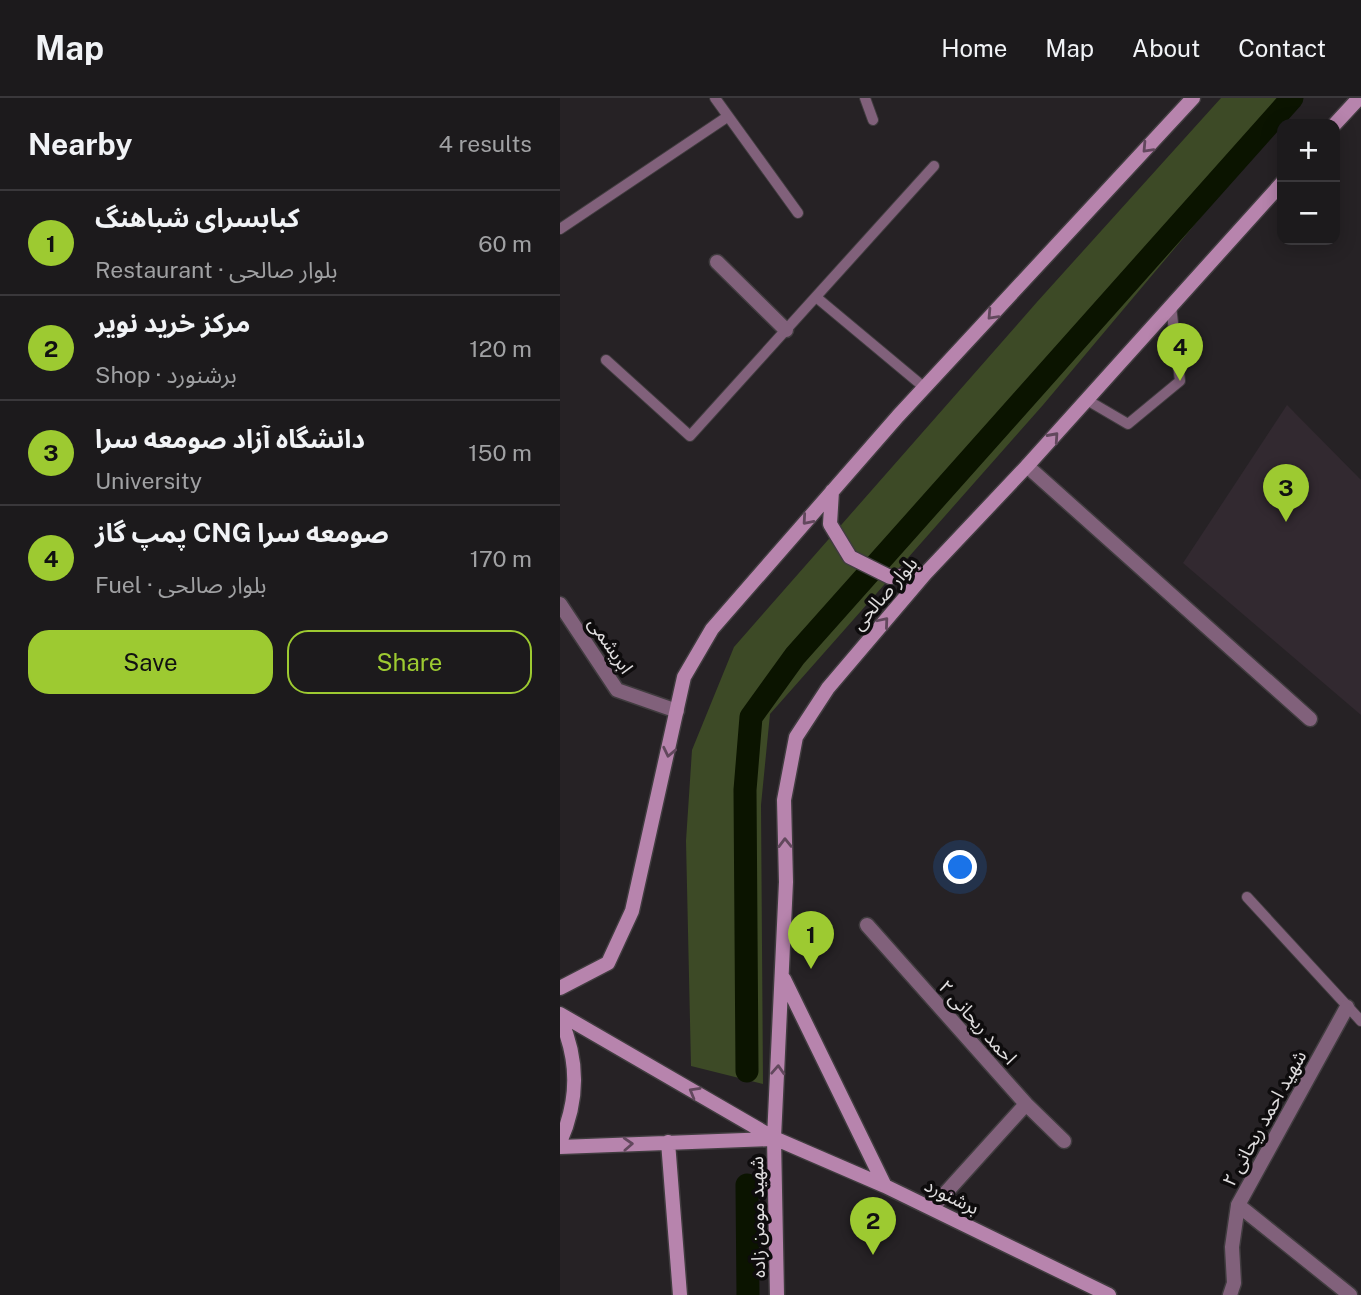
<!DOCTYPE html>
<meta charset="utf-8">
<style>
:root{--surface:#1c1a1c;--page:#292729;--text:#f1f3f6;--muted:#a0a1a3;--line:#3a383b;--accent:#9dca31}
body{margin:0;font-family:"Public Sans","Noto Sans Arabic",sans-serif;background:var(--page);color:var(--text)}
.controls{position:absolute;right:21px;top:21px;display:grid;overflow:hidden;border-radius:14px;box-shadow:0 4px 18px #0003}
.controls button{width:63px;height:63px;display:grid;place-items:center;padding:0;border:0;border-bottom:2px solid var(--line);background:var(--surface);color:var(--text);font:35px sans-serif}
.you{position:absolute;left:401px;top:770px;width:24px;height:24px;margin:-18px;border:5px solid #fff;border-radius:50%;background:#1a73e8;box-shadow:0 0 0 10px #1a73e833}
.badge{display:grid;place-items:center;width:46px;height:46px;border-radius:50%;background:var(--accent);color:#111;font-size:23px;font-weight:700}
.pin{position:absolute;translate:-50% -58px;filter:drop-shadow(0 2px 4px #0008)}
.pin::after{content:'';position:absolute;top:37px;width:24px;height:21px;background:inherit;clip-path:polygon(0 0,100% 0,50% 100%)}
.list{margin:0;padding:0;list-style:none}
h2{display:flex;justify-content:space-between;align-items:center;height:91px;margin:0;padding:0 28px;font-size:30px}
h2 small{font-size:23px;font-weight:400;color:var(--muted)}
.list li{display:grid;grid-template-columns:46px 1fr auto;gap:21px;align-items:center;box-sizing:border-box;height:105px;padding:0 28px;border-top:2px solid var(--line)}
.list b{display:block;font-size:26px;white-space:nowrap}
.list p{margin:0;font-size:23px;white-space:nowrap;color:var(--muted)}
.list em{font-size:23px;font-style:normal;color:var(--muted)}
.actions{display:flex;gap:14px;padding:21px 28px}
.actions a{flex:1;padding:16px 0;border:2px solid var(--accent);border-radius:21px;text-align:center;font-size:24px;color:var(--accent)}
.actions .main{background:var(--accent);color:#111}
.map{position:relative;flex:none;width:801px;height:1197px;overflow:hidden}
header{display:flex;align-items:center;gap:42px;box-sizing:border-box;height:98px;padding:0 35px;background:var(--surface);border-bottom:2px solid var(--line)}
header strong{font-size:33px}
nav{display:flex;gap:38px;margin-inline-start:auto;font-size:24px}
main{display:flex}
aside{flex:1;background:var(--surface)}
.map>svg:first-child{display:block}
</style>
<header>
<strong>Map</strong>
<nav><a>Home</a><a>Map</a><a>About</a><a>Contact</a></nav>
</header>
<main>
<aside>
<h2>Nearby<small>4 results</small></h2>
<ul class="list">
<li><span class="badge">1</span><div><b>کبابسرای شباهنگ</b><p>Restaurant · بلوار صالحی</p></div><em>60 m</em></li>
<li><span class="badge">2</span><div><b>مرکز خرید نویر</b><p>Shop · برشنورد</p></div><em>120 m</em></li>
<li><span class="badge">3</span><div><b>دانشگاه آزاد صومعه سرا</b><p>University</p></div><em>150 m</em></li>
<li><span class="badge">4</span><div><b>پمپ گاز CNG صومعه سرا</b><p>Fuel · بلوار صالحی</p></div><em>170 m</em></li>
</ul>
<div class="actions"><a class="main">Save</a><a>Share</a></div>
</aside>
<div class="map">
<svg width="801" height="1197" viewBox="0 0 801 1197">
<rect width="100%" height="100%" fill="#262225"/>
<path fill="#322930" d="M727,307L801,382V617L623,465Z"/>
<path fill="#3d4a26" d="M661,0H741L483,307L210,616L201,707L203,986L131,968L126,743L132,652L174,549L477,204Z"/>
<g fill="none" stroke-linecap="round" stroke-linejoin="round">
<path stroke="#0b1400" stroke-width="23" d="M187,973L185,692L191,619L235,558L732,0
M187,1087L188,1197"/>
<g stroke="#403c3f" stroke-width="12">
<path id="lane" d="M155,0L238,115
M305,0L313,22
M0,131L167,19
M256,199L365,290
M46,262L130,338L374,68
M527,302L568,326L620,283L611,208
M687,799L801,923"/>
</g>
<g stroke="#403c3f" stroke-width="17">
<path id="street" d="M157,164L226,232
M467,368L750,621
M0,506L57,592L117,613
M307,827L466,1006L504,1043
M678,1107L790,1197
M372,1110L466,1006
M670,1197L674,1185L672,1149L678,1107L787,909"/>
</g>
<g stroke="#403c3f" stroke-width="17">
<path id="secondary" d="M775,26L799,0
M272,393L270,426L290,459L330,479L365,476
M224,881L325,1088
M0,890L48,865L72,813L124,579L152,531L338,318L633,0
M0,916L214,1040L325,1088L549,1197
M0,920C19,962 19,1002 0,1044
M108,1044L120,1197
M0,1049L212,1041
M217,1197L214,1040L226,784L224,702L236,639L268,590L365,476L467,368L722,85"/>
</g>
<use href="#lane" stroke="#81617b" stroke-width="10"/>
<use href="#street" stroke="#81617b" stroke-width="14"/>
<use href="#secondary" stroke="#b784ad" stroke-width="14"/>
</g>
<defs><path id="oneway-chevron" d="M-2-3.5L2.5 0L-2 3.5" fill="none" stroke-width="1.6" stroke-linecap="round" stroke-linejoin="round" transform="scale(1.75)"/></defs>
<g stroke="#62485d">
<use href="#oneway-chevron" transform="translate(587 50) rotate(133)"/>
<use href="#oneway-chevron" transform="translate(432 217) rotate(133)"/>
<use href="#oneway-chevron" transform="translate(494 339) rotate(-48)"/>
<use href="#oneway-chevron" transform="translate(247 422) rotate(131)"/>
<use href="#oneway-chevron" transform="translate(324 524) rotate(-50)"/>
<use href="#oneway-chevron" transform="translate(109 654) rotate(102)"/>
<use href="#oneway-chevron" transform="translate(225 745) rotate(-91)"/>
<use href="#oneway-chevron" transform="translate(218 972) rotate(-87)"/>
<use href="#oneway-chevron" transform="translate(134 994) rotate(-150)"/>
<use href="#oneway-chevron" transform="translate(68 1046) rotate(-3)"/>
</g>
<g text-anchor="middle" stroke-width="7" stroke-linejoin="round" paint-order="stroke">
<g font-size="19" fill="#e0dedf" stroke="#0e0c0d">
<text transform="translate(324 495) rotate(-49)" y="7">بلوار صالحی</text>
<text transform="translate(51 547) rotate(56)" y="7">ابریشمی</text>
<text transform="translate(418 924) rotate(48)" y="7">احمد ریحانی ۲</text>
<text transform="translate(704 1020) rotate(-61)" y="7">شهید احمد ریحانی ۲</text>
<text transform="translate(392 1098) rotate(26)" y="7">برشنورد</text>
<text transform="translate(197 1119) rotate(-91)" y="7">شهید مومن زاده</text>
</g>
</g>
</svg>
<div class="controls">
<button>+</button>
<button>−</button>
</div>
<div class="you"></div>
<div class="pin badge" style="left:251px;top:871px">1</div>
<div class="pin badge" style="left:313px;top:1157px">2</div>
<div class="pin badge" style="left:726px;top:424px">3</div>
<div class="pin badge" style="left:620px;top:283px">4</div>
</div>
</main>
